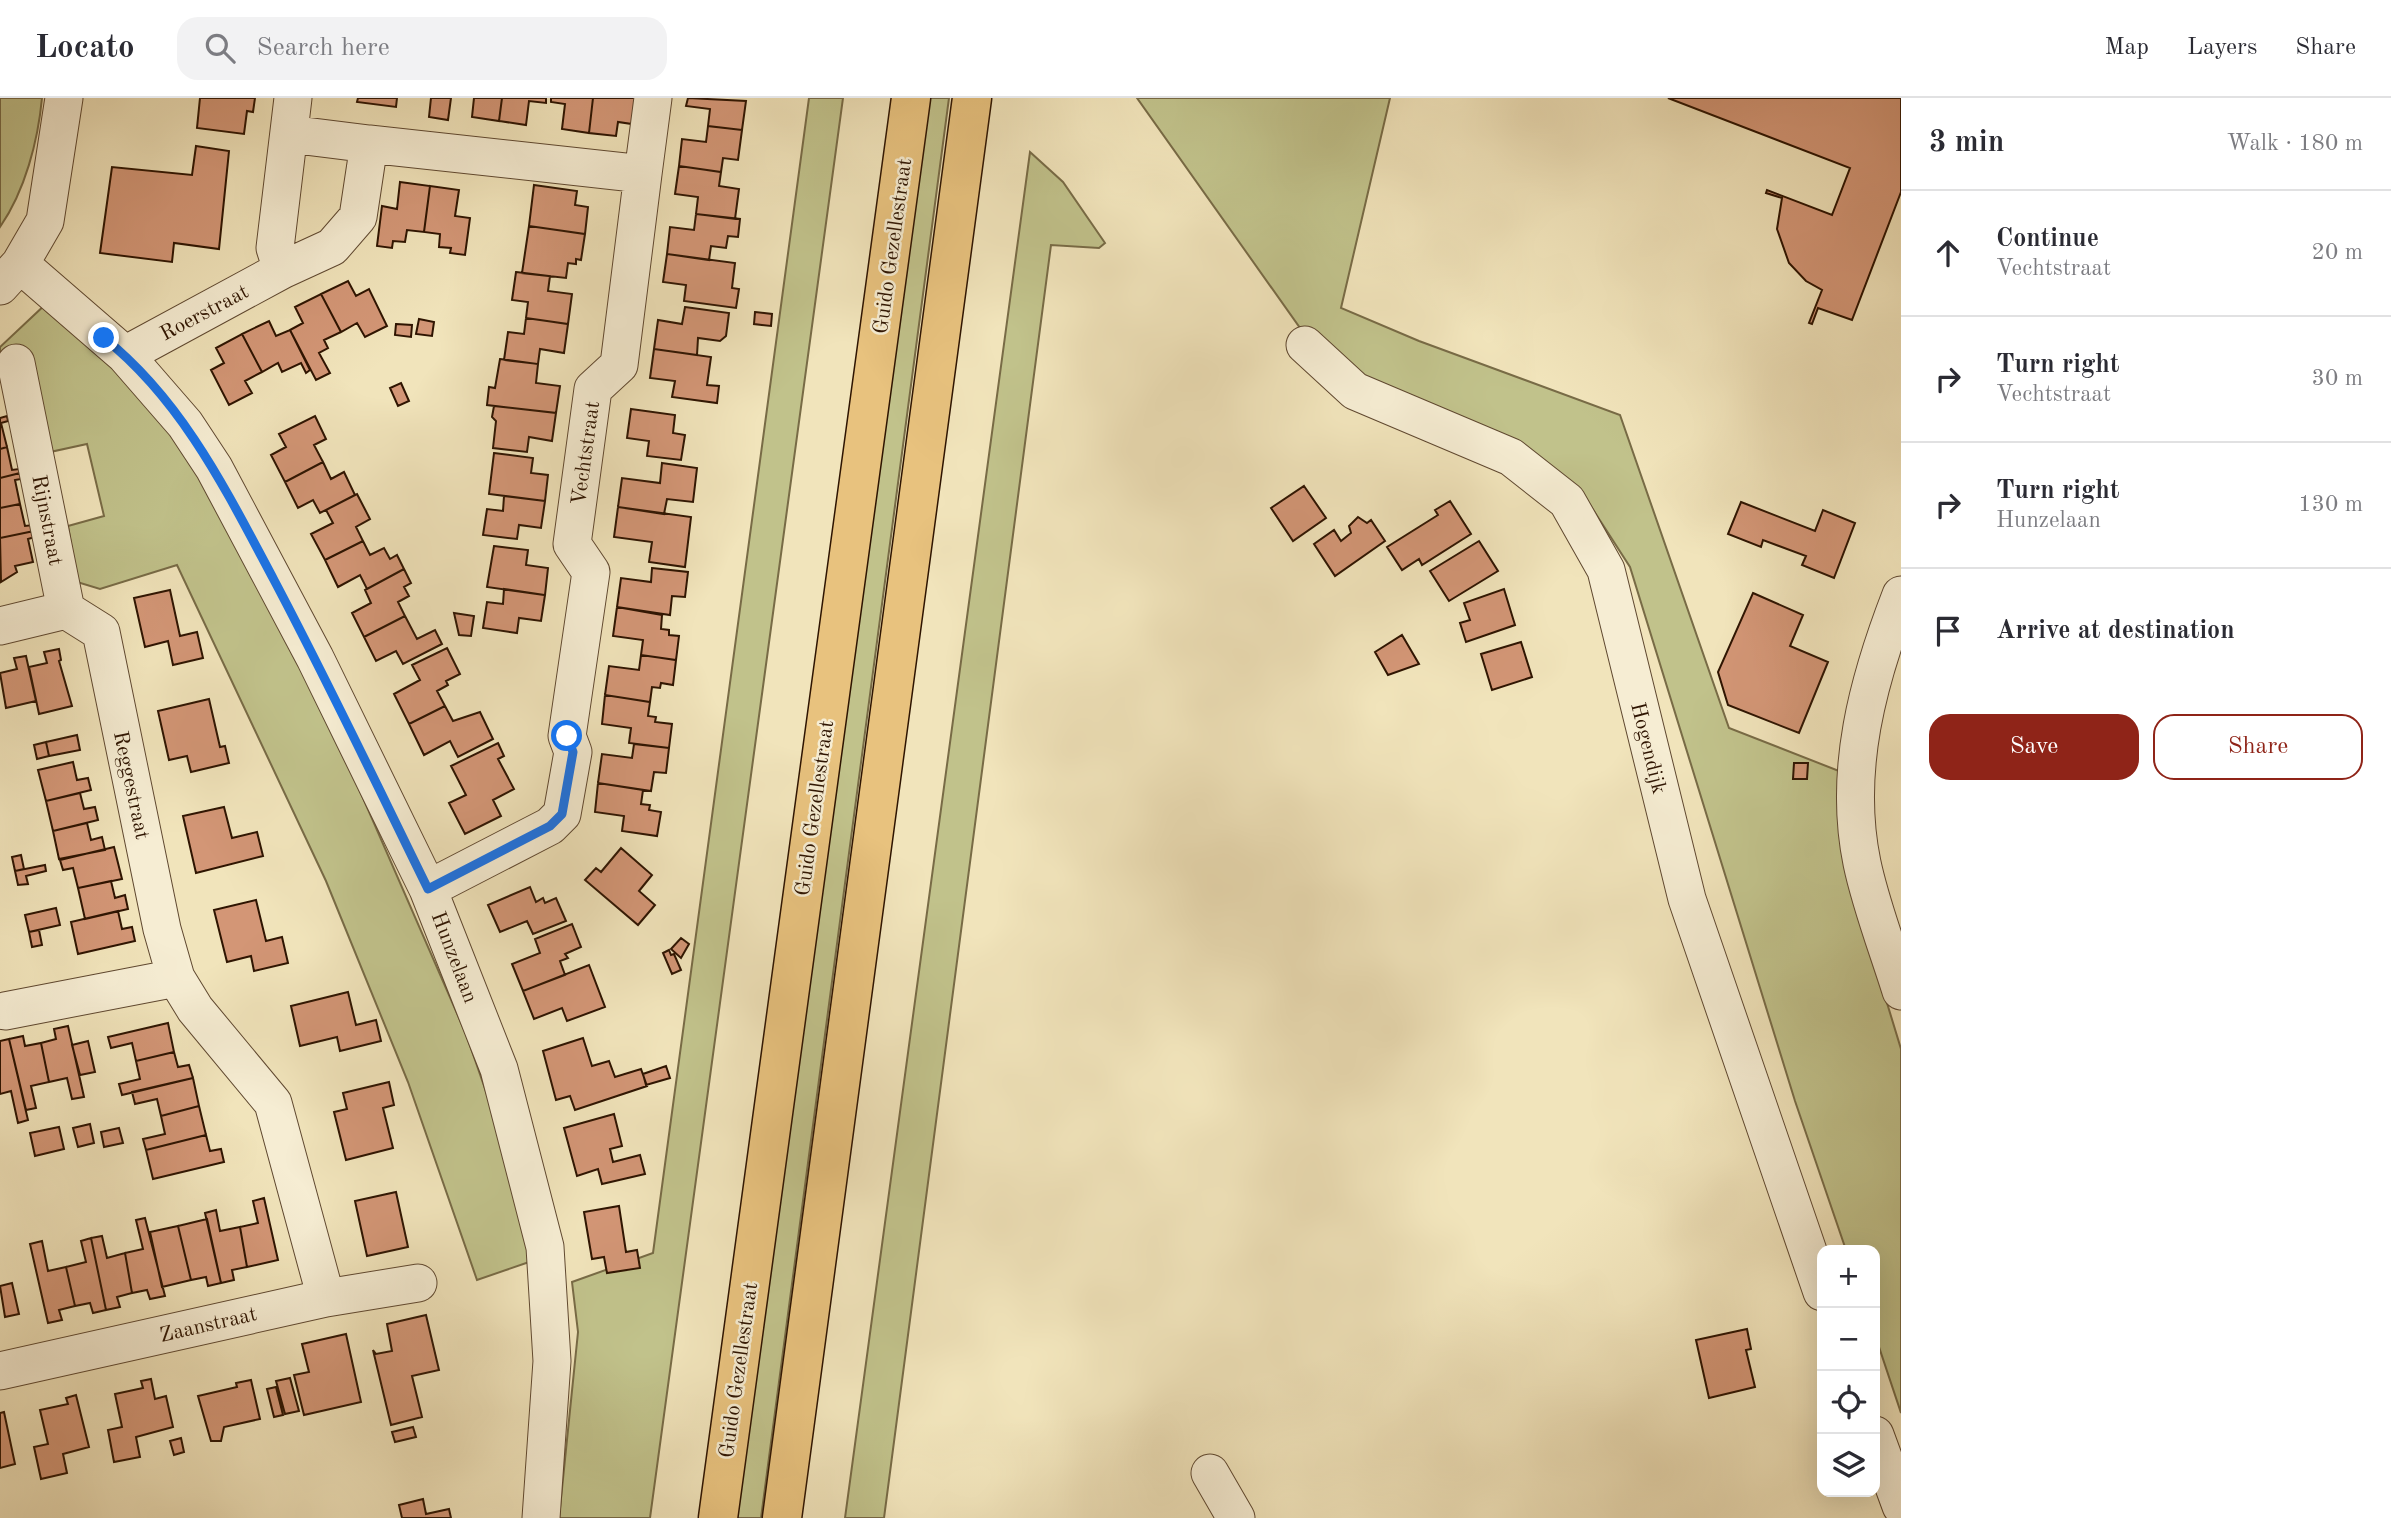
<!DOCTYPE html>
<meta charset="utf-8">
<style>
:root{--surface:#fff;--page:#f2f2f3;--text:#2b2b33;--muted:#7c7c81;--line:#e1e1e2;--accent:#8f2418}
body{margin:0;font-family:"Old Standard TT",serif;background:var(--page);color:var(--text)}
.controls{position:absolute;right:21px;bottom:21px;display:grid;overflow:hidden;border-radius:14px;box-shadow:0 7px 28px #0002}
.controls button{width:63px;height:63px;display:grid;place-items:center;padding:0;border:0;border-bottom:2px solid var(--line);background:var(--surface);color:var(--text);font:35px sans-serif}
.stop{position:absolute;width:21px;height:21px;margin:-16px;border:5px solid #1a73e8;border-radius:50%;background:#fff}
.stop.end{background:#1a73e8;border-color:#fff;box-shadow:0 2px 7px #0008}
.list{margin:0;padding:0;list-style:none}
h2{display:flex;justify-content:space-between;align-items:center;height:91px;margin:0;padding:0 28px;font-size:30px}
h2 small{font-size:23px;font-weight:400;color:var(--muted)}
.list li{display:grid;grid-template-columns:46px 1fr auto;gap:21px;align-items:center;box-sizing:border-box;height:126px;padding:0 28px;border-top:2px solid var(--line)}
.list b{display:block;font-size:26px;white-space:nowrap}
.list p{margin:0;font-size:23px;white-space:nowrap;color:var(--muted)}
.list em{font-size:23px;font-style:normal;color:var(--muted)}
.actions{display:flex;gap:14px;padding:21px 28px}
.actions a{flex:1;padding:16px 0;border:2px solid var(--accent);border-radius:21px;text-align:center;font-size:24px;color:var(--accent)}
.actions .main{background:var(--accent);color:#fff}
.icon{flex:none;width:38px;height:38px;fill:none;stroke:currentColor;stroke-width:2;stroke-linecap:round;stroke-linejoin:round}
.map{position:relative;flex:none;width:1901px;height:1420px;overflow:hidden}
header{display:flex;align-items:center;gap:42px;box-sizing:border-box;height:98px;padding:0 35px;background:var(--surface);border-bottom:2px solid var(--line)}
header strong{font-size:33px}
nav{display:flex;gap:38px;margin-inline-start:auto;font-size:24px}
.search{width:490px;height:63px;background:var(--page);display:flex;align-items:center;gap:18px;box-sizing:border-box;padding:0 24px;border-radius:21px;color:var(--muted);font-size:26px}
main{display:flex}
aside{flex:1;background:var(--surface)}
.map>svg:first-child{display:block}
</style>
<header>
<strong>Locato</strong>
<div class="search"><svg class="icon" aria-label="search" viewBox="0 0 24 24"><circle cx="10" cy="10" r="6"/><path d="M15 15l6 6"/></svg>Search here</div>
<nav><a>Map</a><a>Layers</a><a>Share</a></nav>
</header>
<main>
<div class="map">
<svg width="1901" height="1420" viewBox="0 0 1901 1420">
<rect width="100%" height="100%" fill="#f1e4bb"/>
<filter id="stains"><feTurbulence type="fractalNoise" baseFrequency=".00286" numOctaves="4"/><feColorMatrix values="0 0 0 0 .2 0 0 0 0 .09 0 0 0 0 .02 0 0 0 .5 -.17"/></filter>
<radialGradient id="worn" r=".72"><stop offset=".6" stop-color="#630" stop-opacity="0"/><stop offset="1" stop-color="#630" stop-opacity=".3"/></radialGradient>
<path fill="#c1c28b" stroke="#786b46" stroke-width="2" d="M0,0H42C38,43 25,93 0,129Z
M809,0H843L650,1420H559L578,1234L572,1184L653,1155Z
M926,0H949L761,1420H731Z
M1137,0H1390L1341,210L1419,243L1620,317L1729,630L1839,673L1880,882L1901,951V1315L1875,1237V1152H1846L1795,1003L1630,469L1581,393L1358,287L1310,244Z
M1030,54L1063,84L1105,145L1099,150L1051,147L884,1420H845Z
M48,204L198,358L339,645L466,936L500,1034L532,1163L477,1182L408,984L326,783L177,467L100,491L77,484L68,428L104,418L87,346L50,354L0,261V249Z"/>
<path fill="#d39676" stroke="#2e1401" stroke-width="2" d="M200,0H255L253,14L247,13L244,36L197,30Z
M358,0H397L396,9L357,4Z
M431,0H451L448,22L429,19Z
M474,0H502L499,23L472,19Z
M502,0H546V5L529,3L526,27L499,23Z
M551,0H593L589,35L562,31L565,6L551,4Z
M593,0H636L632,26L618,24L616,38L589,35Z
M688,0L746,3L742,32L708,28L710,11L686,8Z
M1668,0H1901V94L1852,222L1818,210L1812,226L1809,225L1822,192L1806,183L1789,165L1777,131L1782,100L1766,95L1767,92L1832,117L1850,70Z
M708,28L742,32L738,62L723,60L721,74L679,68L682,41L706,44Z
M196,48L229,53L219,151L174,145L172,164L100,155L112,69L192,77Z
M679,68L721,74L719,88L739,91L735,121L696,116L698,99L675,96Z
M400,84L430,88L424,134L407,132L405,144L393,143L392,150L377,148L382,108L397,111Z
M534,87L577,93L575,107L588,109L585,136L529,128Z
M430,88L459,92L455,118L470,120L465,157L450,155L451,150L439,149L440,136L424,134Z
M696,116L740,121L738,139L728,138L726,150L711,148L709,162L667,156L670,129L694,132Z
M529,128L585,136L581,162L576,161V166L568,165L566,180L522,175Z
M667,156L735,165L732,190L739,191L736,210L684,203L686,187L663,184Z
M516,174L550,178L548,193L572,196L568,226L526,220L528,204L512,202Z
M348,183L356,198L369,191L387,228L365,239L357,225L341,234L321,196Z
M321,196L341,234L324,242L328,250L319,255L330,275L316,282L290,232L303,225L295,209Z
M685,209L729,215L726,238L720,243L698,240L697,257L654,251L658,222L682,226Z
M755,214L772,216L771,228L754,226Z
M526,220L568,226L564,255L540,251L538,266L504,262L508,234L524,236Z
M419,221L434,224L432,238L416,236Z
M269,223L276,238L290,232L310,272L306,275L301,265L282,274L278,265L262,274L242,236Z
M396,226L412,227L411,239L395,237Z
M242,236L262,274L245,283L252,295L229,307L211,272L224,265L216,250Z
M654,251L711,259L707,287L719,288L717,305L672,299L675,283L650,280Z
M500,261L538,266L536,285L560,288L556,315L487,307L489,289L495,290Z
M401,285L409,303L398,308L390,290Z
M494,308L556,315L552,343L529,339L527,354L493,350L496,323L492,319Z
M631,311L675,317L673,335L685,337L681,362L647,358L649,343L627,340Z
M7,318L8,323L1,325L7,349L0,351V320Z
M315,318L326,341L314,347L323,364L285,384L271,357L286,349L279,336Z
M7,349L12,372L19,371L20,375L0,380V351Z
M494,355L533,360L531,375L548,377L545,403L489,396Z
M323,364L331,381L344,374L355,397L320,415L313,402L298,410L285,384Z
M662,365L697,370L693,404L667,401L664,416L618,409L622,380L660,385Z
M20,375L21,381L15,382L20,406L0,410V380Z
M1304,388L1326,420L1293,443L1271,410Z
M357,396L370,421L356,429L363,443L325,462L311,436L333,425L326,412Z
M504,398L545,403L541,430L519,427L517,441L483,437L487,411L503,413Z
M1450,403L1471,436L1422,467L1419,461L1402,472L1387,449L1438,417L1435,412Z
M1741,404L1815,433L1823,412L1855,425L1834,480L1802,467L1806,458L1763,442L1761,449L1728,436Z
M20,406L25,428L33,427L34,433L0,440V410Z
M618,409L691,419L685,469L649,464L652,444L614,439Z
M1358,419L1367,425L1371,422L1385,443L1335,478L1314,446L1334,432L1341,443L1351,435L1349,428Z
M34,433L35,439L28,441L33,464L15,468L17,474L1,484L0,440Z
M363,443L370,457L384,450L390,461L397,457L404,471L367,491L360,477L338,489L325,462Z
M1479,443L1498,473L1449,503L1430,473Z
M494,448L528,452L526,467L548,470L545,497L487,489Z
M652,470L688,474L685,499L672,498L670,517L617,509L621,480L651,484Z
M404,471L411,485L404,489L409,498L398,504L405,518L364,539L352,515L371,505L365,492Z
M504,491L545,497L541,523L519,520L517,535L483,530L487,504L503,506Z
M1504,491L1515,527L1466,544L1460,525L1470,522L1464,505Z
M170,492L180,538L197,534L203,560L173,567L168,543L145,549L134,500Z
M1753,495L1803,517L1790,548L1828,564L1799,635L1728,607L1718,574Z
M617,509L662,517L661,531L669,532V537L679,538L676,562L641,557L643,542L613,538Z
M454,515L474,518L471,538L459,537Z
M405,518L417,541L435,532L442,546L403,566L396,553L376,563L364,539Z
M1402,537L1419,566L1388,577L1375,554Z
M1521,544L1532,579L1492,592L1481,556Z
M447,550L460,576L446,583L448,587L437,593L445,608L409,626L394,596L420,582L412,567Z
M59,551L61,562L59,563L72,608L39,616L29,569L47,565L44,554Z
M641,557L676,562L673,587L661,585L660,590L652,589L650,604L605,597L609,568L639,572Z
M26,558L36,603L6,610L0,575L17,571L14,560Z
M605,597L650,604L648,618L656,619L655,624L672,626L669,650L629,645L631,630L602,626Z
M209,601L220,649L225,648L229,665L191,674L187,658L169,662L158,613Z
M445,608L453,623L480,614L493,641L458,659L450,643L424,657L409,626Z
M77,637L80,652L49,658L46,644Z
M46,644L49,658L37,661L34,647Z
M498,645L504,658L498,661L514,691L493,702L501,718L465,736L449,705L466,697L451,668Z
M634,646L669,650L666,675L654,674L651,693L598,685L602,656L632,660Z
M73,664L77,682L88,680L91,692L46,703L38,672Z
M1794,665H1808L1807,681H1793Z
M598,685L643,692L641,706L650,707L649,712L661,714L657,738L622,733L624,718L595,714Z
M80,695L84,711L95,709L98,722L53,733L46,703Z
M224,709L232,740L257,734L263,758L196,775L183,718Z
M87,725L91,742L102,739L105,752L59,761L53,733Z
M114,749L122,781L78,790L73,770L63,772L60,762Z
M621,750L652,777L639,793L655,807L638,827L585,782L596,770L601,774Z
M21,757L24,771L15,773L12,759Z
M45,767L46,773L26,778L28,786L18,787L15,773Z
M111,783L115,800L125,797L128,811L85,821L78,790Z
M530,789L536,804L543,800L545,805L556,800L566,823L533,836L527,823L500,834L488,807Z
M256,802L266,843L282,839L288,865L254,873L251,858L227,864L214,812Z
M56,810L60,827L29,834L25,817Z
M118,813L122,831L132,829L135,843L78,856L71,824Z
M572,826L581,849L565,856L568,860L560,863L565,877L523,893L512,866L540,855L535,841Z
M39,832L42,847L32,849L29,834Z
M681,840L689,846L681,860L671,851Z
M669,852L671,857L674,856L681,872L672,876L663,855Z
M589,867L605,909L567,923L562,910L534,921L523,893Z
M348,894L356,927L376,922L381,943L340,953L337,939L300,948L291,908Z
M168,925L174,954L136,963L132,945L111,950L108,939Z
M68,928L84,999L72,1001L67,980L49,984L41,945L56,941L54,931Z
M23,938L25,948L41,945L49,984L31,988L36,1010L26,1012L9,941Z
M583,940L592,968L609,963L615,979L641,971L647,988L575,1012L570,998L556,1002L543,953Z
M9,941L28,1022L18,1025L11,993L0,996V943Z
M88,943L95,974L80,977L72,947Z
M174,954L178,969L189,967L193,980L122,997L119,986L140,981L136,963Z
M666,968L670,980L646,987L643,976Z
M193,980L199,1008L161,1018L157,1001L135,1006L132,994Z
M389,984L394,1007L383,1010L393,1050L346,1062L334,1014L347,1011L343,995Z
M199,1008L206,1037L146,1052L143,1041L165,1036L161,1018Z
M614,1016L622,1048L610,1051L613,1064L640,1057L645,1076L602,1086L598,1071L577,1078L564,1030Z
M90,1026L94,1045L78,1049L73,1030Z
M59,1029L64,1051L35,1058L30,1035Z
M119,1030L123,1045L104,1049L101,1034Z
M206,1037L210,1053L221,1051L224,1064L153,1081L146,1052Z
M396,1094L408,1149L367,1158L355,1103Z
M264,1100L278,1162L247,1169L240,1129L258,1125L253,1103Z
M619,1108L626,1154L637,1152L640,1170L607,1175L604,1159L592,1161L584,1114Z
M216,1112L220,1133L240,1129L247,1169L232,1172L234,1182L221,1185L205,1115Z
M145,1120L165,1198L150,1201L147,1192L132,1195L125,1155L143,1151L136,1122Z
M207,1121L221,1185L208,1188L206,1179L191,1182L178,1128Z
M178,1128L191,1182L162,1189L150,1134Z
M102,1138L107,1160L125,1155L132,1195L117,1199L120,1209L106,1212L91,1140Z
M91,1140L106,1212L93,1215L90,1205L75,1208L66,1169L86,1164L81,1143Z
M42,1143L48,1173L66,1169L75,1208L59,1212L62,1222L48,1225L30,1146Z
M12,1185L19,1216L5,1219L0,1188Z
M426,1217L439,1272L412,1278L422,1319L391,1327L373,1252L376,1256L392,1253L387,1226Z
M1747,1231L1751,1251L1746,1252L1755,1289L1709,1300L1696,1242Z
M346,1236L361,1304L304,1317L294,1277L309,1274L302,1246Z
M290,1280L299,1313L285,1316L276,1283Z
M151,1281L155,1301L166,1298L173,1329L136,1339L140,1359L114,1364L108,1332L122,1329L115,1296L143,1290L141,1283Z
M251,1282L260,1321L224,1329L221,1343H211L198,1298L237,1289L236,1285Z
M276,1289L283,1317L274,1319L267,1291Z
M76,1297L89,1349L63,1356L67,1375L41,1381L34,1349L48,1346L40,1312L68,1306L66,1300Z
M4,1314L15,1366L0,1370V1315Z
M413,1329L416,1339L395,1344L392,1334Z
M181,1340L184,1354L174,1357L170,1343Z
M423,1401L426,1416L449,1411L451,1420H402L399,1407Z"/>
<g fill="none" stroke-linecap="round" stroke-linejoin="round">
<g stroke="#5f4830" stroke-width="39">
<path id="minor" d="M369,46L643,76L619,267L593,291L572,446L591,474L567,638L573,654L562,716L550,728L428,791
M643,76L653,0
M20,166L125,257L185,326L214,370L315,560L428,791L499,971L545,1149L552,1263L541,1420
M282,172L275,150L293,0
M0,188L20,166L45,123L64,0
M1305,247L1355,293L1511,359L1567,403L1606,472L1687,801L1822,1194
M125,257L282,172L332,149L358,119L369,46L289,36
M1901,497C1868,582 1843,673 1862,765C1871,808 1888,851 1901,893
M66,512L101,534L162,831L176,880L195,911L273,1005L326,1200
M0,528L66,512L16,265
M5,913L176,880
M0,1273L326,1200L418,1185
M1875,1337L1901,1408
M1210,1375L1236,1420"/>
</g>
<g stroke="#2e1401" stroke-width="41">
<path id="major" d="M718,1420L911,0
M782,1420L972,0"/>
</g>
<use href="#minor" stroke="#f6edd3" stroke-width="37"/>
<use href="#major" stroke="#e8c27e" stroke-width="38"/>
</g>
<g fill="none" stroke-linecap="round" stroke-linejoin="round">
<path stroke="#1a73e8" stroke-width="9" d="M104,240C183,303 227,394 274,482C328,584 377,687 428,791L550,728L562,716L573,654L567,638"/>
</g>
<g text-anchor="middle" stroke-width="5" stroke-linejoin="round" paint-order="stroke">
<g font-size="21" fill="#2e1401" stroke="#f6edd3">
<text transform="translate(892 148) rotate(-82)" y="7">Guido Gezellestraat</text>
<text transform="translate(204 214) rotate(-28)" y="7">Roerstraat</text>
<text transform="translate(585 355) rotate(-82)" y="7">Vechtstraat</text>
<text transform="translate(48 422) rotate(79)" y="7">Rijnstraat</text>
<text transform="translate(1649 650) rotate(76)" y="7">Hogendijk</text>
<text transform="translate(132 687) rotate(78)" y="7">Reggestraat</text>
<text transform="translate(814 710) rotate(-82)" y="7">Guido Gezellestraat</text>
<text transform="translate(455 859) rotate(69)" y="7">Hunzelaan</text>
<text transform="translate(208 1226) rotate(-13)" y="7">Zaanstraat</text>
<text transform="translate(738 1272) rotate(-82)" y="7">Guido Gezellestraat</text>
</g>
</g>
<rect width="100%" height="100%" filter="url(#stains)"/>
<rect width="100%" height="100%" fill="url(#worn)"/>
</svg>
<div class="controls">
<button>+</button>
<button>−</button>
<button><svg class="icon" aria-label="locate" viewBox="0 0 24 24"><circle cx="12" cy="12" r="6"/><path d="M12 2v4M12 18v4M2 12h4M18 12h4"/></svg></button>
<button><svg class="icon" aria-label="layers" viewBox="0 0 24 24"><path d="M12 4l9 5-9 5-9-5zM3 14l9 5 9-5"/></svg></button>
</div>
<div class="stop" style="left:567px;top:638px"></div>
<div class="stop end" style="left:104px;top:240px"></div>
</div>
<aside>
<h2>3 min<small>Walk · 180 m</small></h2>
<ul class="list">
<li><svg class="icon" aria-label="ahead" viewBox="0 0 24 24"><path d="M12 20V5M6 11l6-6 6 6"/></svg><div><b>Continue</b><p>Vechtstraat</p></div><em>20 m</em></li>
<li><svg class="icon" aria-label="right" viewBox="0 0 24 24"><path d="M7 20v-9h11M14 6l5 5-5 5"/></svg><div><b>Turn right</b><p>Vechtstraat</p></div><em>30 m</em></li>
<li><svg class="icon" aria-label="right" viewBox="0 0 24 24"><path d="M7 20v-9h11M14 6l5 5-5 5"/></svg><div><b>Turn right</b><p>Hunzelaan</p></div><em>130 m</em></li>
<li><svg class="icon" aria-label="arrive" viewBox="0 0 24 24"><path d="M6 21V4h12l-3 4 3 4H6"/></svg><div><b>Arrive at destination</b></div></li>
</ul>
<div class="actions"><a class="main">Save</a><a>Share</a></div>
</aside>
</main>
